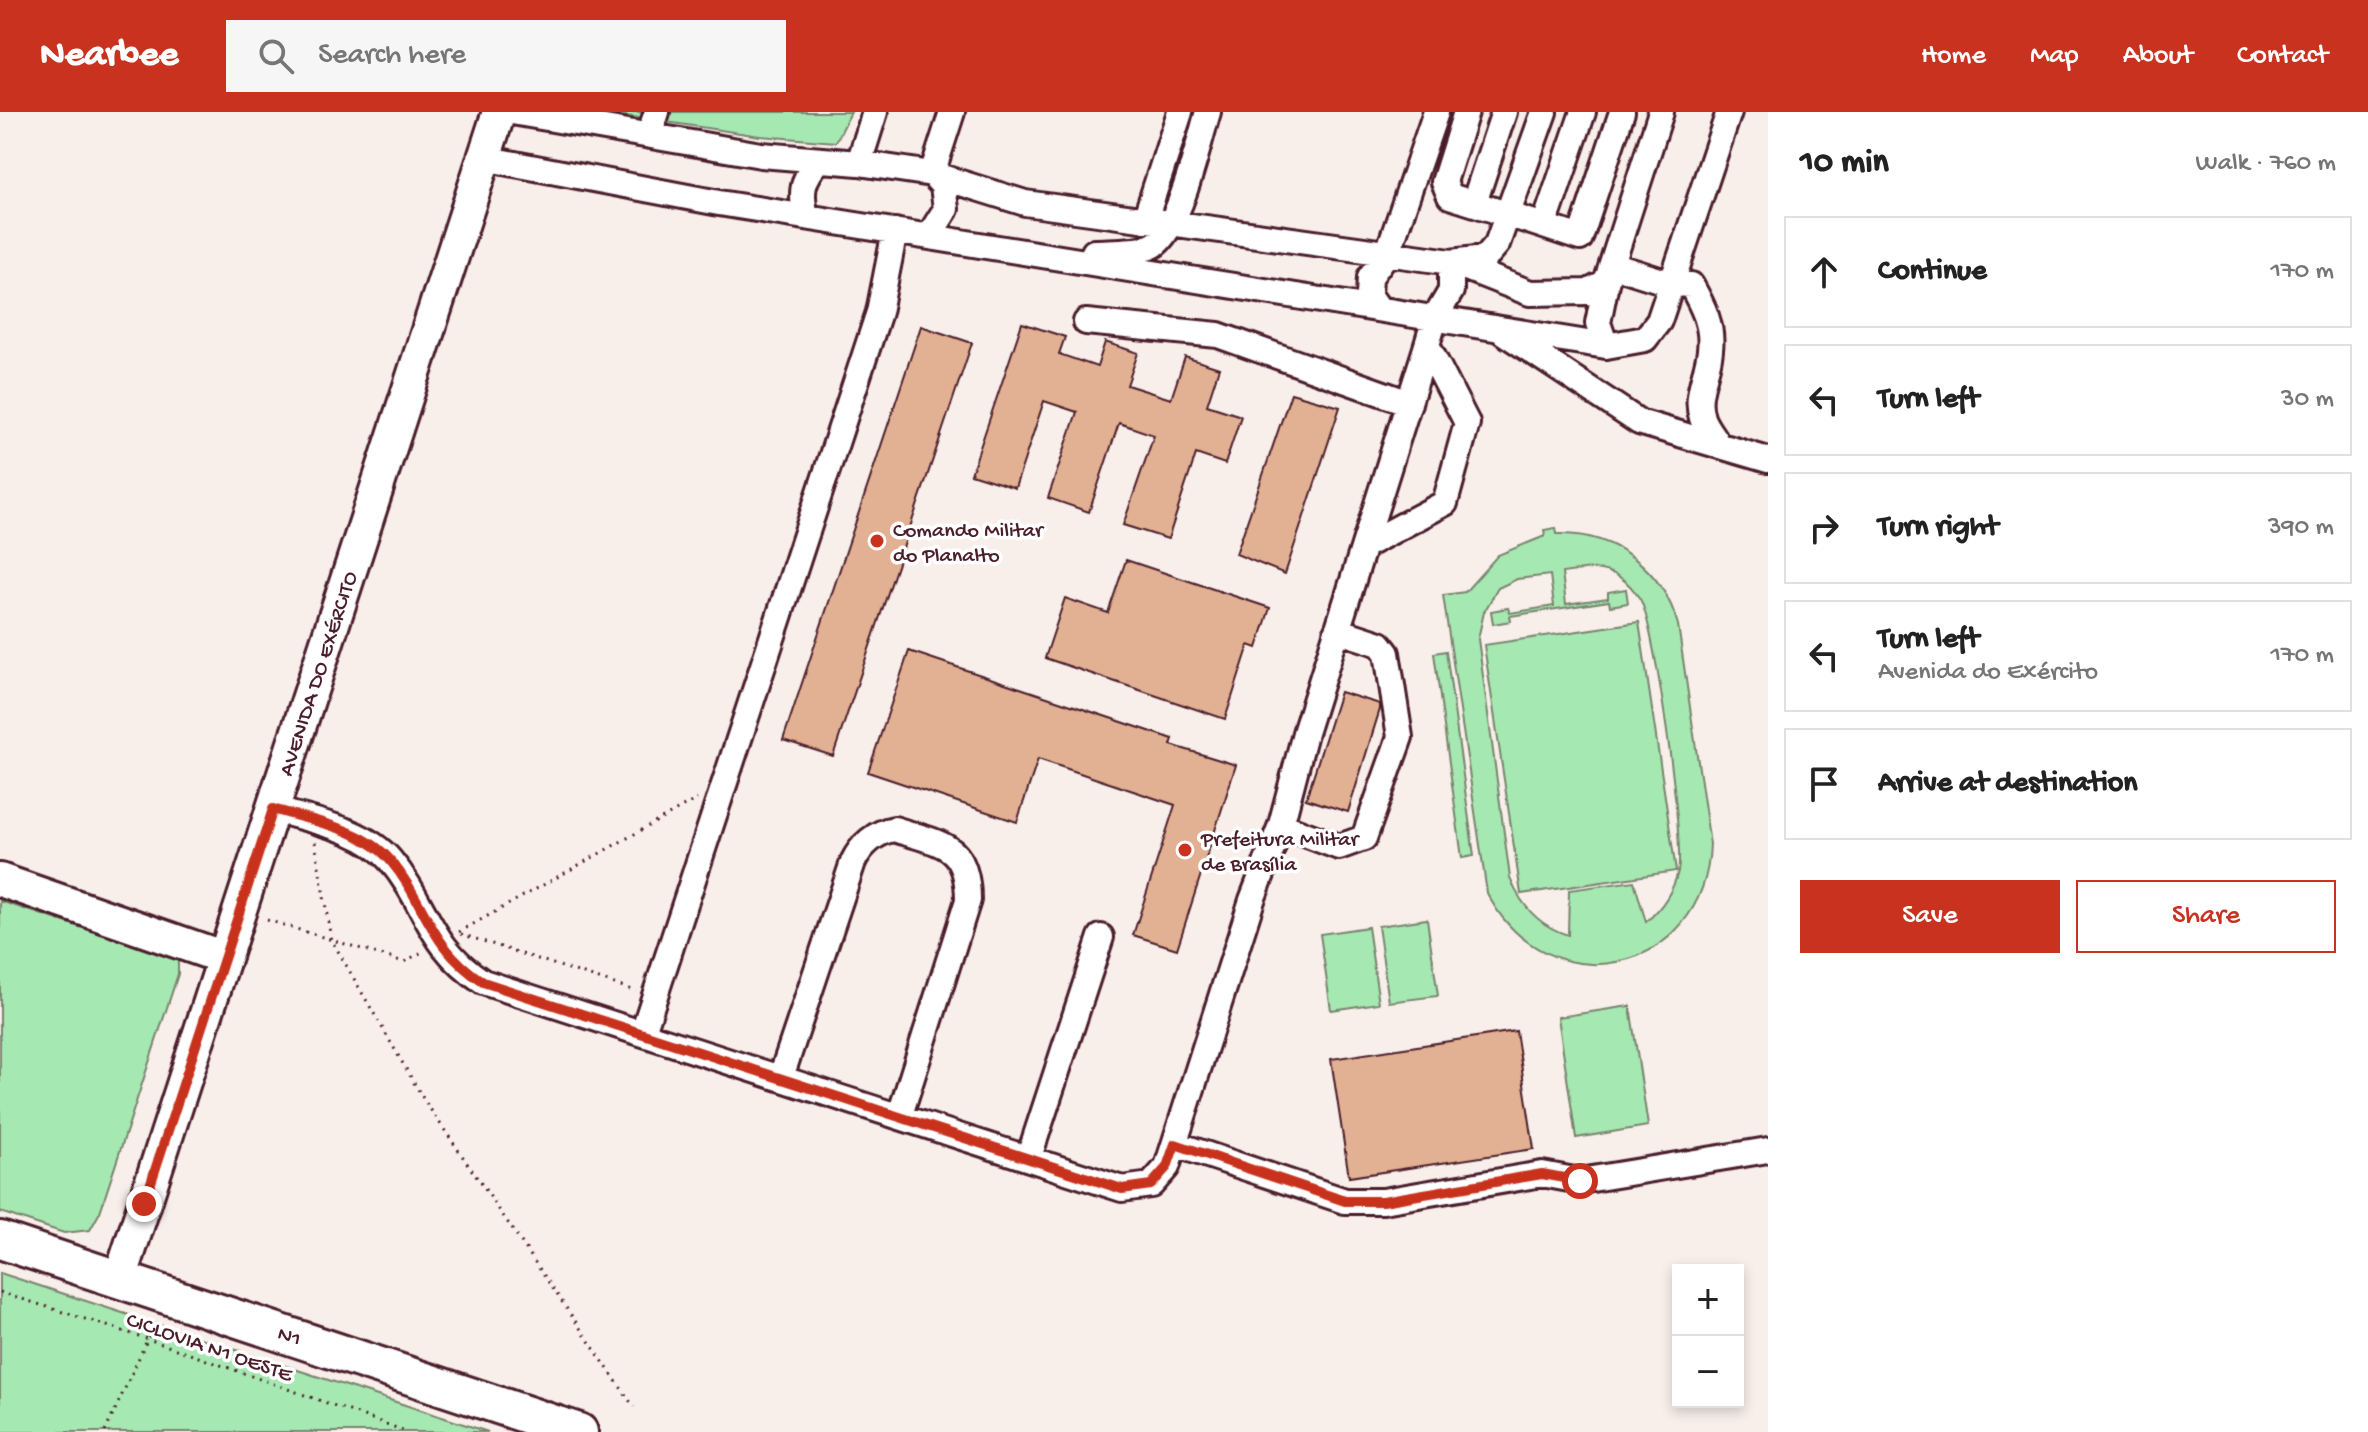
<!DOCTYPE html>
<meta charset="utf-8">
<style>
:root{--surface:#fff;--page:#f6f6f6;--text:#222;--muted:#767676;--line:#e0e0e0;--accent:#c8321e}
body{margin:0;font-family:"Gochi Hand",sans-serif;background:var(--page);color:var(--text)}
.controls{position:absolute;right:24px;bottom:24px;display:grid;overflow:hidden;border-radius:0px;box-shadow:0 4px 12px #0003}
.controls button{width:72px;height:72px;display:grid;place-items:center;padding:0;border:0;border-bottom:2px solid var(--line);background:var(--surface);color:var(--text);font:40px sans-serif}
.stop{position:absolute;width:24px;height:24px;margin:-18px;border:6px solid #c8321e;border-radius:50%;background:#fff}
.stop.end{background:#c8321e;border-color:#fff;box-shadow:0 2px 8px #0008}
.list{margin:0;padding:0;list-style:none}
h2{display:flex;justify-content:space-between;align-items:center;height:104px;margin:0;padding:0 32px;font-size:34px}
h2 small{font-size:26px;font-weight:400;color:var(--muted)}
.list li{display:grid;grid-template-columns:52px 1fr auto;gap:24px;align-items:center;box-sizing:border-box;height:112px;margin:0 16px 16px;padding:0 16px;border:2px solid var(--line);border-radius:0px}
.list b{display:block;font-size:30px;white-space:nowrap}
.list p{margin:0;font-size:26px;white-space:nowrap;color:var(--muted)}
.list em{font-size:26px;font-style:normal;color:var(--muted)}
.actions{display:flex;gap:16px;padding:24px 32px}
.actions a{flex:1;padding:18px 0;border:2px solid var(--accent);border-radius:0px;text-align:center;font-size:28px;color:var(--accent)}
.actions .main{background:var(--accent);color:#fff}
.icon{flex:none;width:44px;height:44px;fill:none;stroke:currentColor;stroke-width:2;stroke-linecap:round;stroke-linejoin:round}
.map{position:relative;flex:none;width:1768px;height:1320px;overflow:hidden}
header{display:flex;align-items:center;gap:48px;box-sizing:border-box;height:112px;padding:0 40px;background:var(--accent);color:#fff}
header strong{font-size:38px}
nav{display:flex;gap:44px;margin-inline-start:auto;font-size:28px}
.search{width:560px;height:72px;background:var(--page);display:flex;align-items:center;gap:20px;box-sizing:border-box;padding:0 28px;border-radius:0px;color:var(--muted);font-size:30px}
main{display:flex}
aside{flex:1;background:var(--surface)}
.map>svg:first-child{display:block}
</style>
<header>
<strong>Nearbee</strong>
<div class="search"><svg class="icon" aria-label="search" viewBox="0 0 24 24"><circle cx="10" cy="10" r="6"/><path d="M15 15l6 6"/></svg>Search here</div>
<nav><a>Home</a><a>Map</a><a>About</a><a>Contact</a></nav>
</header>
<main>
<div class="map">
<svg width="1768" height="1320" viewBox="0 0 1768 1320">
<rect width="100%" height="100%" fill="#f9efea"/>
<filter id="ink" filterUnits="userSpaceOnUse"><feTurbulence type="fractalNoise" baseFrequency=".0125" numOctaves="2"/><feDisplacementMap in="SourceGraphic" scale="16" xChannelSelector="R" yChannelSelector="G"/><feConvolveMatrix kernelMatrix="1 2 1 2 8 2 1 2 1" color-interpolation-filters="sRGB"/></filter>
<g filter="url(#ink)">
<path fill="#a6e8b2" stroke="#78846e" stroke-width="2" fill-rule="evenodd" d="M599,0H851L836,30L760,24Z
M1556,416L1557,422C1616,420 1663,458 1678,513L1710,732C1706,864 1546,897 1487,781L1443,483L1465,480L1498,443L1545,424L1544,418ZM1591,457C1614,458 1627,467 1640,487C1655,512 1685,730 1678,759C1673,780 1662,796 1646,810L1634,769L1569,778L1568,823C1539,814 1521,794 1510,766L1478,527L1484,500L1498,476L1517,467L1550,463L1554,494L1510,501L1508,496L1491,499L1493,512L1511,509L1510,504L1609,489L1610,494L1628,491L1626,477L1608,480V486L1566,492L1562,461Z
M1639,510L1676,759L1521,782L1484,533Z
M1446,539L1474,744L1462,746L1434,541Z
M0,789L178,847V862L100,1100L90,1118L64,1121L0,1100Z
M1427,807L1438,884L1389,890L1378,814Z
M1368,815L1379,891L1331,898L1320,822Z
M1630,894L1648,1014L1576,1026L1558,905Z
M0,1161L488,1320H0Z"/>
<path fill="#e2b194" stroke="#4a1f2b" stroke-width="2" d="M1022,211L1065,225L1059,242L1097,255L1105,230L1138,241L1127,273L1171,287L1185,245L1219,256L1207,293L1241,304L1225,352L1196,342L1168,427L1123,413L1154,323L1119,311L1089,400L1048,386L1077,300L1044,289L1015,376L971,362Z
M921,214L972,231L833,644L783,628Z
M1291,281L1340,295L1285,462L1236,442Z
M1126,448L1270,496L1257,536L1249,533L1225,607L1045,546L1065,486L1108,501Z
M909,539L1173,627L1171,633L1236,653L1177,837L1133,823L1175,693L1038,647L1017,710L868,660Z
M1340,580L1380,592V597L1348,700L1306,687Z
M1516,919L1534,1037L1349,1065L1331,947Z"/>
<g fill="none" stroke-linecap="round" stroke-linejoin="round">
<g stroke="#4a1f2b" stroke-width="30">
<path id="minor" d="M512,0L761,43L859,51L932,62L1025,91L1451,150L1530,181L1588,180L1606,171
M1466,0L1444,70L1450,84L1544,114L1583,0
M649,23L657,0
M483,46L719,91L1606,234L1645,227L1659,209L1729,0
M859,51L875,0
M932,62L952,0
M1474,91L1504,0
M806,104C800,80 802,67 819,48
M1145,108L1180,0
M1544,114L1580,126L1622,0
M929,124L946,97L943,74L932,62
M1094,140C1112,139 1133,140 1150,135C1178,126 1199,28 1208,0
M1612,153L1672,172L1691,173C1703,194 1713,214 1710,238C1708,262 1694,282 1702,306C1705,315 1713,324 1718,333
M1379,197L1369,183L1370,165L1388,140L1436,0
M1086,210L1218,223L1409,291
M1503,220L1639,310L1768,348
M1606,234L1598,211L1606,171L1661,0
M1364,434L1445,391L1467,311L1427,233
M273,697C311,709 363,716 390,748C428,793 427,833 483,870L1122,1077L1151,1073L1167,1055L1252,788L1281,713L1305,621L1427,233L1435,206L1451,179V150L1485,146L1497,132L1544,0
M1281,713L1339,735L1364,726L1400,625L1387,541L1380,532L1337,518
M643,920L879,200L895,119
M781,965L853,750C861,733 876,720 894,717C941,732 968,731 968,788L900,1003
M1175,1032L1345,1089H1383L1542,1062L1580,1069L1768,1038
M1029,1045L1101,825"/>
</g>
<g stroke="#4a1f2b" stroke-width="38">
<path id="major" d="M0,768L222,845
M120,1167L499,0"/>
</g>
<g stroke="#4a1f2b" stroke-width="42">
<path id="highway" d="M0,1128L579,1320"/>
</g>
<path stroke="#4a1f2b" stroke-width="3" stroke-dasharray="2 6" stroke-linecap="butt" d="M315,730L331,827L424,988L634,1295
M267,808L404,850L422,840
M459,820L697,687
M461,822L636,879
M0,1180L148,1227L408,1320
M105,1320L153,1215"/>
<use href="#minor" stroke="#fff" stroke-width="24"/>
<use href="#major" stroke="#fff" stroke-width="32"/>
<use href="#highway" stroke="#fff" stroke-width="36"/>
</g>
</g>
<g fill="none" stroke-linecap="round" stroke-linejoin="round" filter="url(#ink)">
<path stroke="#c8321e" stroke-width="10" d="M144,1092L273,697C311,709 363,716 390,748C428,793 427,833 483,870L1122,1077L1151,1073L1167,1055L1175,1032L1345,1089H1383L1542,1062L1580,1069"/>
</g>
<g fill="#c8321e" stroke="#fff" stroke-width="3">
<circle cx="877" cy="429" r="8"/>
<circle cx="1185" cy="738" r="8"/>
</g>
<g text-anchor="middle" stroke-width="7" stroke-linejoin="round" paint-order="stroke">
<g font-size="22" fill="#4a1f2b" stroke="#fff" text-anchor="start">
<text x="893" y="424">Comando Militar<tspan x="893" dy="25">do Planalto</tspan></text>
<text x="1201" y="733">Prefeitura Militar<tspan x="1201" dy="25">de Brasília</tspan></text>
</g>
<g font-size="22" fill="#4a1f2b" stroke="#fff">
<text transform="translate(316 561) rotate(-72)" y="8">AVENIDA DO EXÉRCITO</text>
<text transform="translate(290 1222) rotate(18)" y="8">N1</text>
<text transform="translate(210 1233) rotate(19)" y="8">CICLOVIA N1 OESTE</text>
</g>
</g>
</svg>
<div class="controls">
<button>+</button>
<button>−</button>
</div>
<div class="stop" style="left:1580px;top:1069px"></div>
<div class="stop end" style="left:144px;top:1092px"></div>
</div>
<aside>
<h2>10 min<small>Walk · 760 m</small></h2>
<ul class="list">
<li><svg class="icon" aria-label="ahead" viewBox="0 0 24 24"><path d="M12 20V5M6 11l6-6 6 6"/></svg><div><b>Continue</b></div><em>170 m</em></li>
<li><svg class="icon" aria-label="left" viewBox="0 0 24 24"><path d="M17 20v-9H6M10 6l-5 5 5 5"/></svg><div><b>Turn left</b></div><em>30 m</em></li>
<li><svg class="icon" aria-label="right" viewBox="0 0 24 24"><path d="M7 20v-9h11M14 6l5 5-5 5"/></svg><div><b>Turn right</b></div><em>390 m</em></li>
<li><svg class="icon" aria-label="left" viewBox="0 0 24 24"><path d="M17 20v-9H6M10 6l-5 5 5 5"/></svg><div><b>Turn left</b><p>Avenida do Exército</p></div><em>170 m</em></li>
<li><svg class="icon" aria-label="arrive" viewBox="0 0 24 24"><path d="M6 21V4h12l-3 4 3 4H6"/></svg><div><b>Arrive at destination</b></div></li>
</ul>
<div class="actions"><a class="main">Save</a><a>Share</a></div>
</aside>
</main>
